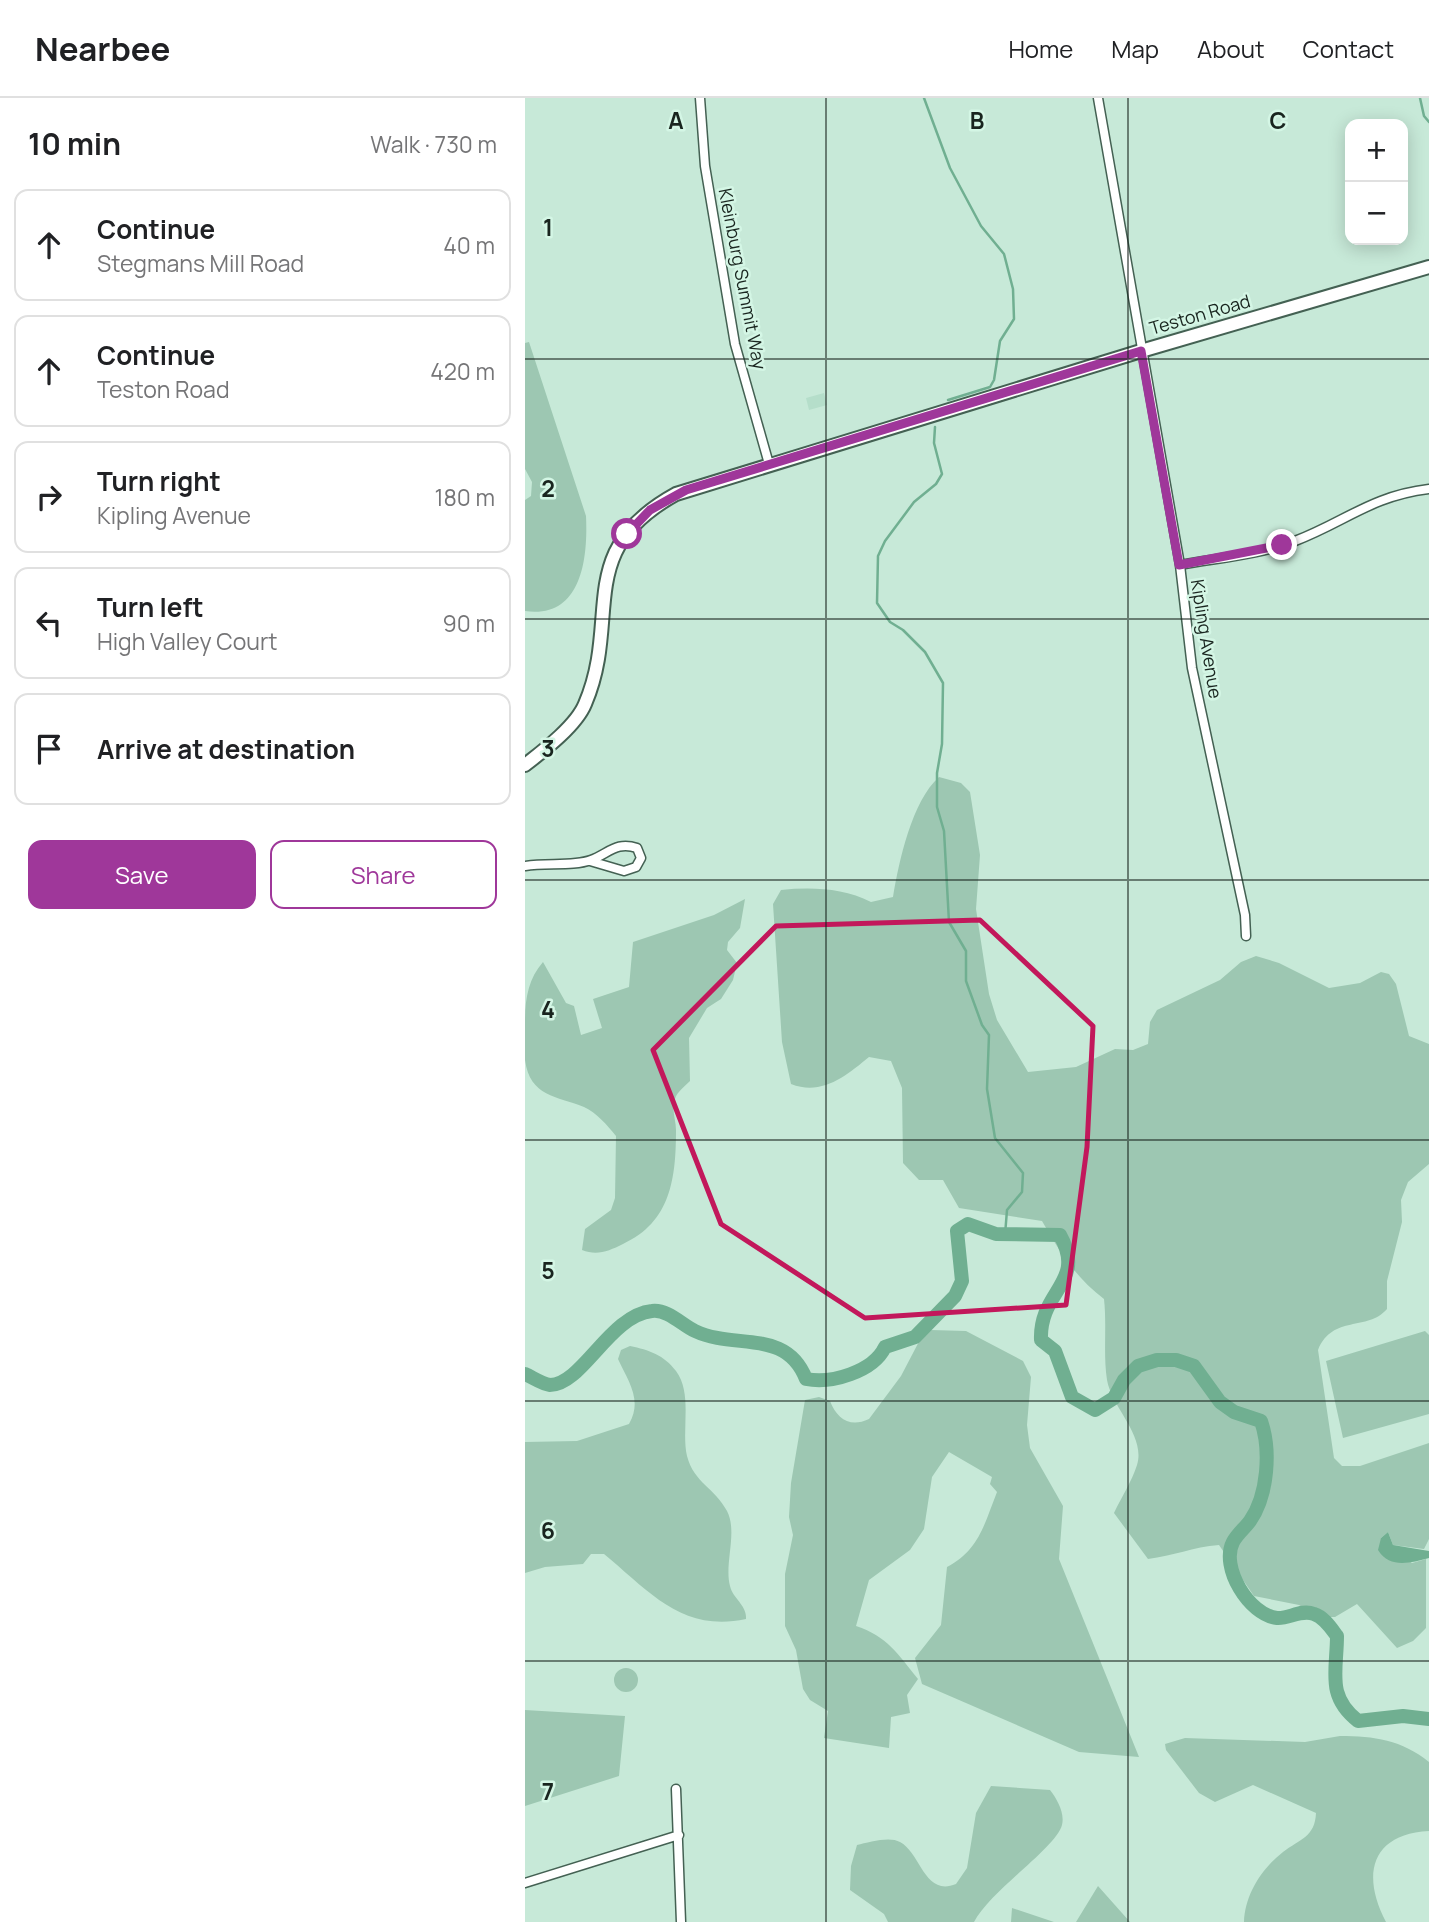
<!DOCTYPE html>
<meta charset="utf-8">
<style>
:root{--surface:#fff;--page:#f2f2f2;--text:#202124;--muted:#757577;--line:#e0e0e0;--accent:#9f379a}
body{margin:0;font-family:Manrope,sans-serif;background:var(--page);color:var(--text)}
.controls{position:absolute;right:21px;top:21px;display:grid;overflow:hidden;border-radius:14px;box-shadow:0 4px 18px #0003}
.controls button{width:63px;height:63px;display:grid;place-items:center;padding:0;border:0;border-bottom:2px solid var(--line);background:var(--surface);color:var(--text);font:35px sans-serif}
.stop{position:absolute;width:21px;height:21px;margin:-16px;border:5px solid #9f379a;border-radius:50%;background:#fff}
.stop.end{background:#9f379a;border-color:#fff;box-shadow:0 2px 7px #0008}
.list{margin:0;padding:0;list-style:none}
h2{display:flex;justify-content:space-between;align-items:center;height:91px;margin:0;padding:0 28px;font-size:30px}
h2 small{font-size:23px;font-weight:400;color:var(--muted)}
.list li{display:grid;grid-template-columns:46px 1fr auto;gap:21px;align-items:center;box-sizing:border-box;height:112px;margin:0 14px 14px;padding:0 14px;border:2px solid var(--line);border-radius:14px}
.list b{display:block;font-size:26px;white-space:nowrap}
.list p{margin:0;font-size:23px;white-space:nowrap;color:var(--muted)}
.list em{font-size:23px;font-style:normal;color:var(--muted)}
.actions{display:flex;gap:14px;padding:21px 28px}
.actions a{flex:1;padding:16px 0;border:2px solid var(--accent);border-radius:14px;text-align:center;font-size:24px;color:var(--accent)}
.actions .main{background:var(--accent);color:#fff}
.icon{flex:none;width:38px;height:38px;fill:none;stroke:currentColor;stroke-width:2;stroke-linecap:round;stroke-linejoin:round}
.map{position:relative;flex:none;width:904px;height:1824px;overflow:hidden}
header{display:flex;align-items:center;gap:42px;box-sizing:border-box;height:98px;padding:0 35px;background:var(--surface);border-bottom:2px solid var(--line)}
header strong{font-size:33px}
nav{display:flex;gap:38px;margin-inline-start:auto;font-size:24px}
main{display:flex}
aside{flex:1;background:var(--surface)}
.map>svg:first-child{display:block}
</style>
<header>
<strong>Nearbee</strong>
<nav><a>Home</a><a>Map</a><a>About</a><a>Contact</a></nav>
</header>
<main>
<aside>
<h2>10 min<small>Walk · 730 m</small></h2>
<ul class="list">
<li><svg class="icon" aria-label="ahead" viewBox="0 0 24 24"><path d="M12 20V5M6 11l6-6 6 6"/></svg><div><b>Continue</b><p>Stegmans Mill Road</p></div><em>40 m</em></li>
<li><svg class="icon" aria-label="ahead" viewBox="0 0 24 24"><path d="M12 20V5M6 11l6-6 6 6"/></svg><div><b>Continue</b><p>Teston Road</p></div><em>420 m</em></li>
<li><svg class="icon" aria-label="right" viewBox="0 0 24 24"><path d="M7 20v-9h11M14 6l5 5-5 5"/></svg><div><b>Turn right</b><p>Kipling Avenue</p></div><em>180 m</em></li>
<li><svg class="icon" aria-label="left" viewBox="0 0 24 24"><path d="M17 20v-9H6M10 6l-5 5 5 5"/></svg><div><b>Turn left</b><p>High Valley Court</p></div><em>90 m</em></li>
<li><svg class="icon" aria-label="arrive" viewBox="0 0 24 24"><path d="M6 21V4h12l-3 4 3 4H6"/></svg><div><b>Arrive at destination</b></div></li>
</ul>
<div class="actions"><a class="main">Save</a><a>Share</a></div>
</aside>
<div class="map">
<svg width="904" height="1824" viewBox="0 0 904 1824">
<rect width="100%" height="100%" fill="#c7e9d8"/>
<path fill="#b5deca" d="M299,295L302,307L284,312L281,300Z"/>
<path fill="#9dc7b2" d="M4,244L61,418C63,460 57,521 0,513V402L6,398L7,384L0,371V245Z
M414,679L436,685L445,694L455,757L451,811L464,896L472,922L503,974L551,969L590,951L608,952L623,946L625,924L632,912L695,882L716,864L731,858L754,865L804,890L835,885L856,874L864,876L871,886L884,938L904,946V1066L883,1084L876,1102L877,1124L862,1183V1211C842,1234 808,1216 793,1252L809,1360L817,1368H835L904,1345V1441L899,1451L868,1447L863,1434L856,1440L887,1465L901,1461V1530L888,1543L872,1550L832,1506L810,1519H795L774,1507L729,1498L694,1447C668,1449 648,1458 623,1461L589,1415C596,1400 607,1383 612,1367C621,1338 587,1310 582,1282C578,1256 582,1228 579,1201C550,1179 535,1154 517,1123L434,1110L418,1082H394L378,1065L377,990L366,963L344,959C321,978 297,998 266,986L257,944L248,806L256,792C287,789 318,790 346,804L368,799C374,763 387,703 414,679Z
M220,801L215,830L203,844L202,852L212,865L208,882L196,901L182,910L164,940L165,983C158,990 150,995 149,1005C147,1013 151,1023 151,1032C151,1080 146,1124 98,1146C84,1153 72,1158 57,1152L60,1131L86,1112L90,1100L91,1038C82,1027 72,1015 59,1009C32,998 5,999 0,962C0,950 0,937 0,924C0,902 3,881 18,864L41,905L49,908L56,937L77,930L68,901L104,889L108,844L189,817Z
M406,1232L441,1233L498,1263L506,1279L502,1327L505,1350L538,1408L534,1461L614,1659L554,1654L397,1586L390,1560L416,1527L422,1469C454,1452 459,1427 472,1394L465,1386L467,1379L424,1354L407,1379L399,1431L385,1452L344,1482L331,1528C363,1539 372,1555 393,1581L382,1597L385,1615L366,1619L364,1650L299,1640L303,1613L285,1602L278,1591L271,1552L260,1528V1476L268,1437L264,1419L266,1385L280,1302L294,1299L305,1303C312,1321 325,1330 344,1321L376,1278L399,1234Z
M900,1233L904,1237V1316L818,1340L801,1263Z
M105,1248C124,1252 139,1257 151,1273C168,1296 156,1332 162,1358C169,1385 190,1390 202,1413C213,1434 199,1466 205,1488C208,1501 222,1507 221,1521C157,1535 124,1493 79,1456H66L58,1466L20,1469L0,1475V1344L52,1343L104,1326C118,1302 103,1283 93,1261L96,1252Z
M89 1582a12 12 0 1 1 24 0a12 12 0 1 1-24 0Z
M0,1612L100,1618L94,1678L0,1708Z
M815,1638C849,1638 877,1642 904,1664V1733C846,1736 836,1777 861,1824H719C720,1797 736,1771 758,1754C775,1741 790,1739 791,1715L728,1687L690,1704L674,1695L641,1652L640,1646L660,1640L780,1644Z
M466,1688L525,1692C532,1701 540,1715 537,1727C531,1750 466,1792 449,1824H363L359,1816L325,1792L326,1768L332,1747C344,1744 365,1738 375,1744C396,1755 399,1799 431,1786L442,1770L451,1715Z
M573,1788L605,1824H551Z
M487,1810L529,1824H486Z"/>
<path fill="#70af91" d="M863,1434L868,1447L904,1453V1460C885,1465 865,1471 853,1452L856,1440Z"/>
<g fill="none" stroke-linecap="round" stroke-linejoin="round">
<path stroke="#70af91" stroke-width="2.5" d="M399,0L425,70L456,128L479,156L488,191L489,221L475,243L469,282L465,289L423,302
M895,0L899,18L904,24
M410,329L409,345L417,376L411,386L389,404L360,443L353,458L352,505L365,524L378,532L400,554L418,585L417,646L412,675V709L419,733L424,824L441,853V883L457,927L464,937L462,991L470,1040L498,1075L497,1094L482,1112L480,1137"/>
<path stroke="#70af91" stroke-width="14" d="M0,1276C7,1279 17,1286 25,1287C57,1287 85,1217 127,1213C143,1211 157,1227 170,1233C210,1252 261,1230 281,1281C306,1286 348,1274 360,1249L390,1239L430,1198L437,1183L432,1133L443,1126L471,1136L535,1137C562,1185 514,1192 516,1242L530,1253L547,1299L570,1312L589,1300L599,1282L613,1268L632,1262H651L669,1268L695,1304L709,1314L736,1323C746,1352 743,1397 725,1423C720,1430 712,1436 708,1444C695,1469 724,1517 752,1520C764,1521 776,1511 789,1516C799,1519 806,1530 812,1538C812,1573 801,1598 833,1623L878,1618L904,1621"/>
<g stroke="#446153" stroke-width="11">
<path id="street" d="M175,0L180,68L210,246L244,366
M573,0L655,467L667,570L720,817L721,838
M655,467C692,460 734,457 770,443C820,424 846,398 904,391
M0,768C21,764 47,769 66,762C84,755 92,743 112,750L116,760L111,769L99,773L65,763
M151,1691L156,1824
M0,1785L154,1737"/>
</g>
<g stroke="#446153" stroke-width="16">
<path id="secondary" d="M0,667C18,653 51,628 60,606C97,520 47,453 151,396L616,253L904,169"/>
</g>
<use href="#street" stroke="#fff" stroke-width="8"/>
<use href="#secondary" stroke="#fff" stroke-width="12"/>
</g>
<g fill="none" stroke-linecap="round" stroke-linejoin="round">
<path stroke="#9f379a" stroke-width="9" d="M102,436L125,412L161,392L616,253L654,467L757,447"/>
</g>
<path fill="none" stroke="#c2185b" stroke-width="5" stroke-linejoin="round" d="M455,822L568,928L562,1049L541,1207L340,1220L196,1126L128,952L251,828Z"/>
<path fill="none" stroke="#19251f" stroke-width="2" stroke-opacity="0.55" d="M301,0V1824M603,0V1824M0,261H904M0,521H904M0,782H904M0,1042H904M0,1303H904M0,1563H904"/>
<g text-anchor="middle" stroke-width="5" stroke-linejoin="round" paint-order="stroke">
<g font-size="18" fill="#19251f" stroke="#d4f6e5">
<text transform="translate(217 181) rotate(79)" y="6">Kleinburg Summit Way</text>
<text transform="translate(675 217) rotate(-16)" y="6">Teston Road</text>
<text transform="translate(681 541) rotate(81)" y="6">Kipling Avenue</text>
</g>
</g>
<g font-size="23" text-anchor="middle" font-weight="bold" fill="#19251f" stroke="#d4f6e5" stroke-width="5" stroke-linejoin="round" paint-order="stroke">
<text x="151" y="31">A</text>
<text x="452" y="31">B</text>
<text x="753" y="31">C</text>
<text x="23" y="138">1</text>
<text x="23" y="399">2</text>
<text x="23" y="659">3</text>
<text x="23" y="920">4</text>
<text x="23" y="1181">5</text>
<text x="23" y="1441">6</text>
<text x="23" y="1702">7</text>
</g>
</svg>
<div class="controls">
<button>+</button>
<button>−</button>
</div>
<div class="stop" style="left:102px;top:436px"></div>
<div class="stop end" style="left:757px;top:447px"></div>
</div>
</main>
